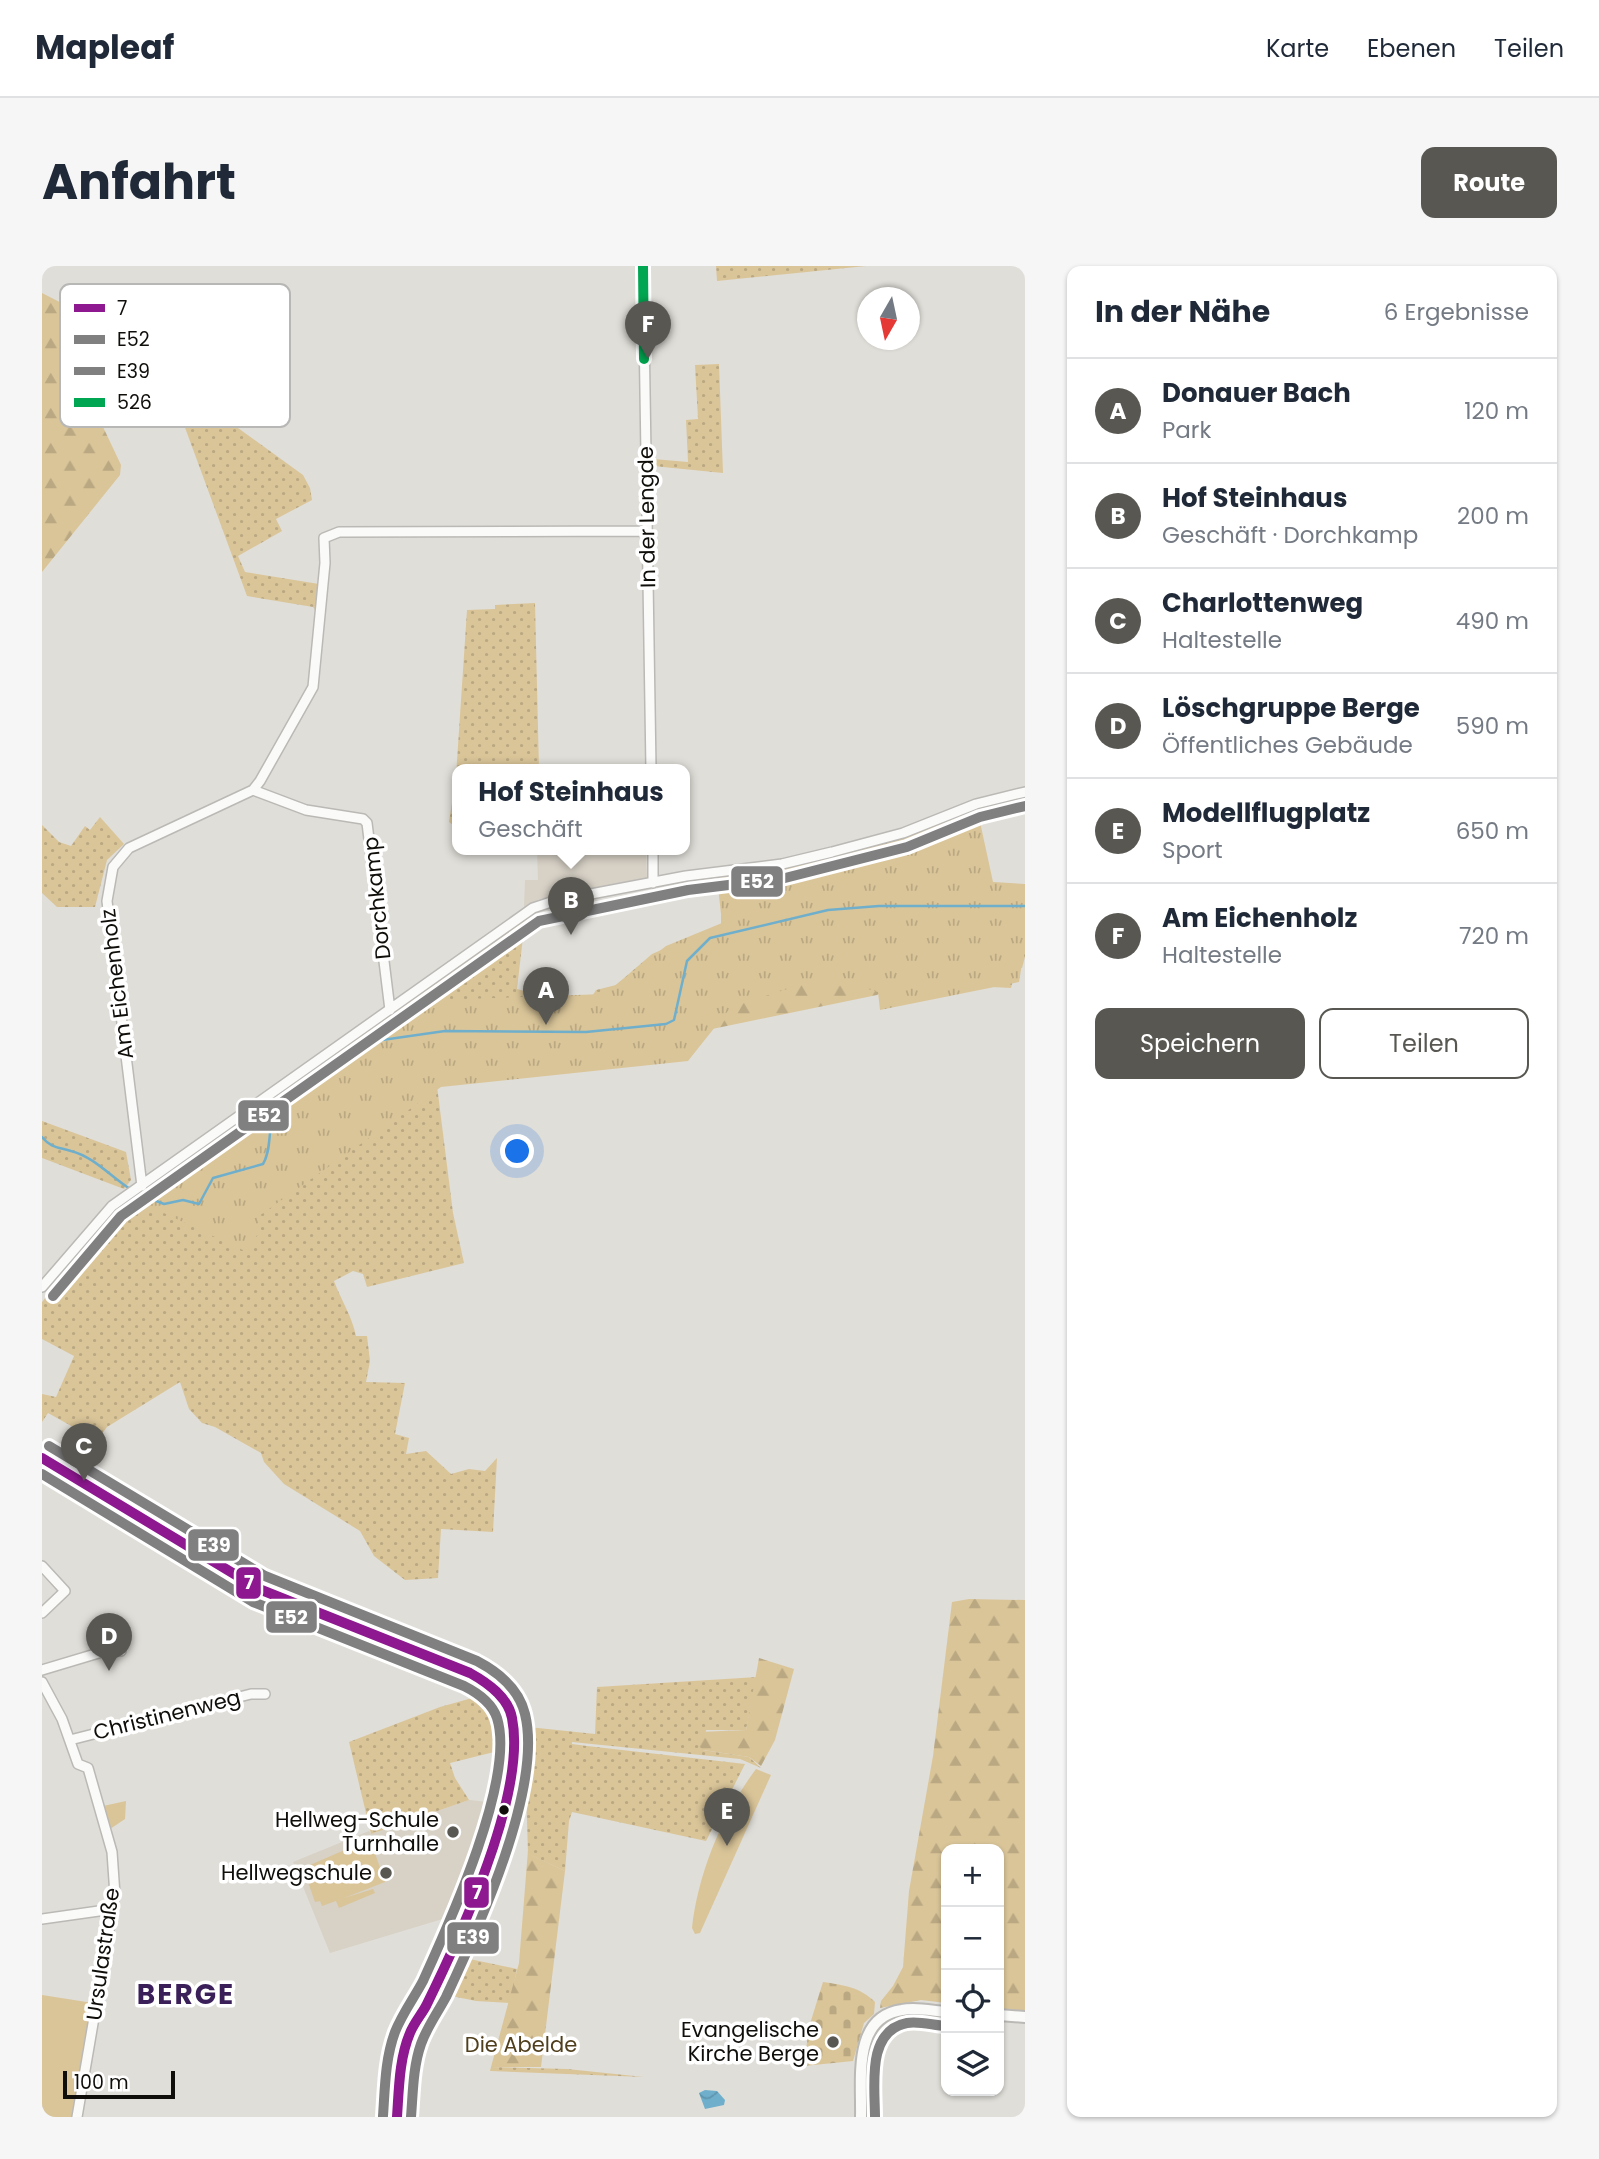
<!DOCTYPE html>
<html lang="de">
<meta charset="utf-8">
<style>
:root{--surface:#fff;--page:#f6f6f7;--text:#1f2937;--muted:#747a83;--line:#e0e1e3;--accent:#585752}
body{margin:0;font-family:Poppins,sans-serif;background:var(--page);color:var(--text)}
.controls{position:absolute;right:21px;bottom:21px;display:grid;overflow:hidden;border-radius:14px;box-shadow:0 2px 5px #0004}
.controls button{width:63px;height:63px;display:grid;place-items:center;padding:0;border:0;border-bottom:2px solid var(--line);background:var(--surface);color:var(--text);font:35px sans-serif}
.compass{position:absolute;left:815px;top:21px;width:63px;height:63px;border-radius:50%;background:var(--surface);box-shadow:0 2px 5px #0004;rotate:189deg}
.scale{position:absolute;left:21px;bottom:18px;width:112px;box-sizing:border-box;padding-left:7px;border:4px solid #0f0e0a;border-top:0;font-size:19px;line-height:24px;white-space:nowrap;color:#0f0e0a;-webkit-text-stroke:5px #fff;paint-order:stroke}
.you{position:absolute;left:476px;top:886px;width:24px;height:24px;margin:-18px;border:5px solid #fff;border-radius:50%;background:#1a73e8;box-shadow:0 0 0 10px #1a73e833}
.badge{display:grid;place-items:center;width:46px;height:46px;border-radius:50%;background:var(--accent);color:#fff;font-size:23px;font-weight:700}
.pin{position:absolute;translate:-50% -58px;filter:drop-shadow(0 2px 4px #0008)}
.pin::after{content:'';position:absolute;top:37px;width:24px;height:21px;background:inherit;clip-path:polygon(0 0,100% 0,50% 100%)}
.popup{position:absolute;left:410px;top:498px;width:238px;height:91px;box-sizing:border-box;display:grid;place-content:center;border-radius:14px;background:var(--surface);filter:drop-shadow(0 2px 5px #0005);font-size:23px;white-space:nowrap;color:var(--muted)}
.popup b{font-size:26px;color:var(--text)}
.popup::after{content:'';position:absolute;left:50%;top:100%;margin-left:-14px;border:14px solid transparent;border-top-color:var(--surface)}
.list{margin:0;padding:0;list-style:none}
h2{display:flex;justify-content:space-between;align-items:center;height:91px;margin:0;padding:0 28px;font-size:30px}
h2 small{font-size:23px;font-weight:400;color:var(--muted)}
.list li{display:grid;grid-template-columns:46px 1fr auto;gap:21px;align-items:center;box-sizing:border-box;height:105px;padding:0 28px;border-top:2px solid var(--line)}
.list b{display:block;font-size:26px;white-space:nowrap}
.list p{margin:0;font-size:23px;white-space:nowrap;color:var(--muted)}
.list em{font-size:23px;font-style:normal;color:var(--muted)}
.actions{display:flex;gap:14px;padding:21px 28px}
.actions a{flex:1;padding:16px 0;border:2px solid var(--accent);border-radius:14px;text-align:center;font-size:24px;color:var(--accent)}
.actions .main{background:var(--accent);color:#fff}
.icon{flex:none;width:38px;height:38px;fill:none;stroke:currentColor;stroke-width:2;stroke-linecap:round;stroke-linejoin:round}
.map{position:relative;flex:none;width:983px;height:1851px;overflow:hidden;border-radius:14px}
header{display:flex;align-items:center;gap:42px;box-sizing:border-box;height:98px;padding:0 35px;background:var(--surface);border-bottom:2px solid var(--line)}
header strong{font-size:33px}
nav{display:flex;gap:38px;margin-inline-start:auto;font-size:24px}
.intro{display:flex;align-items:center;justify-content:space-between;box-sizing:border-box;height:168px;padding:0 42px}
h1{margin:0;font-size:49px}
.button{padding:18px 32px;border-radius:14px;background:var(--accent);color:#fff;font-size:24px;font-weight:700}
main{display:flex;gap:42px;padding:0 42px}
aside{flex:1;background:var(--surface);border-radius:14px;box-shadow:0 2px 5px #0004}
.map>svg:first-child{display:block}
</style>
<header>
<strong>Mapleaf</strong>
<nav><a>Karte</a><a>Ebenen</a><a>Teilen</a></nav>
</header>
<div class="intro"><h1>Anfahrt</h1><a class="button">Route</a></div>
<main>
<div class="map">
<svg width="983" height="1851" viewBox="0 0 983 1851">
<defs>
<pattern id="grass-dots" width="8" height="8" patternUnits="userSpaceOnUse" patternTransform="scale(1.75)"><rect width="8" height="8" fill="#dac599"/><path d="M2 2h.1M6 6h.1" fill="none" stroke="#baa882" stroke-width="1.8" stroke-linecap="round"/></pattern>
<pattern id="forest-firs" width="22" height="20" patternUnits="userSpaceOnUse" patternTransform="scale(1.75)"><rect width="22" height="20" fill="#dac599"/><path d="M5 1l3.5 6h-7zM16 11l3.5 6h-7z" fill="#baa882"/></pattern>
<pattern id="cemetery-stones" width="16" height="16" patternUnits="userSpaceOnUse" patternTransform="scale(1.75)"><rect width="16" height="16" fill="#dac599"/><path d="M2 7V4a2 2 0 0 1 4 0v3zM10 15v-3a2 2 0 0 1 4 0v3z" fill="#baa882"/></pattern>
<pattern id="park-tufts" width="24" height="20" patternUnits="userSpaceOnUse" patternTransform="scale(1.75)"><rect width="24" height="20" fill="#dac599"/><path d="M3 7l-1-3M5 7V3M7 7l1-3M15 17l-1-3M17 17v-4M19 17l1-3" fill="none" stroke="#baa882"/></pattern>
<pattern id="water-waves" width="16" height="10" patternUnits="userSpaceOnUse" patternTransform="scale(1.75)"><rect width="16" height="10" fill="#6fafcc"/><path d="M0 5q4-4 8 0t8 0" fill="none" stroke="#5f95ae"/></pattern>
</defs>
<rect width="100%" height="100%" fill="#e0ded8"/>
<path fill="#d7d1c6" d="M495,583H604L605,614L497,633L482,642L483,614H496Z
M427,1534L455,1537L417,1648L288,1687L251,1596L327,1565L329,1568Z"/>
<path fill="url(#grass-dots)" d="M674,0H824L675,15Z
M677,98L681,207L611,200V193L646,196L644,154L656,153L653,99Z
M124,110L261,209L268,222L270,234L234,253L240,265L196,290L203,306L277,318L275,346L271,341L205,330Z
M493,337L497,503H415V561L412,560L407,556L414,510L425,344L453,343V339Z
M58,551L82,578L65,594L53,641H15L0,627V559L17,576L29,580L43,560L48,564Z
M890,563L924,627L983,624V691L980,702H974L969,722L853,716L395,820L411,947L422,997L325,1021L321,1008L311,1005L292,1015C299,1034 310,1050 314,1070H325L328,1095L324,1116L363,1117L353,1168L367,1172L364,1188L384,1185L409,1208L427,1203L443,1205L455,1192L451,1266L399,1263L396,1312L363,1314L332,1290L318,1265L242,1218L222,1196L219,1187L173,1161L160,1157L147,1143L138,1116L65,1161L36,1199L31,1202L22,1197L40,1166L6,1147L0,1156V1128L14,1131L32,1090L0,1073V1036L74,945L483,654L475,723L543,742L554,724L574,719L610,688L679,658V644H692L689,608L792,591Z
M0,855L84,886L89,914L82,923L0,892Z
M715,1411L704,1464H664L661,1484L707,1491L719,1502L698,1493L530,1476V1478L545,1480L703,1498L664,1575L530,1546L527,1555L523,1605L486,1588L484,1521L473,1519L477,1460L553,1468L555,1421Z
M448,1427L464,1451V1483L408,1497L413,1512L427,1534L329,1568L307,1476L398,1441Z
M413,1690L475,1703L468,1737L434,1735L395,1727Z
M449,1801L525,1803L602,1811L448,1805Z"/>
<path fill="url(#forest-firs)" d="M0,27L47,51L54,64C40,79 32,86 36,108L79,199L78,209L0,306Z
M645,695L853,716L835,729L646,768Z
M927,1333L983,1334V1746L957,1743V1583H904V1737L879,1734L838,1742L839,1735L851,1720L861,1701L867,1625L891,1490L910,1336Z
M717,1392L752,1403L733,1474L719,1500L707,1491L661,1484L656,1479L657,1466L704,1464Z
M486,1584L487,1588L523,1605L499,1801H449L477,1697Z"/>
<path fill="url(#cemetery-stones)" d="M781,1716C801,1719 818,1721 833,1736L832,1748L822,1757L811,1795L762,1800L767,1761Z"/>
<path fill="url(#park-tufts)" d="M935,542L951,616L983,618V679L977,716L838,744L836,726L816,720L758,719L689,741L646,795L399,821L217,950L215,969L207,987L88,931L368,735L562,728L624,680L680,657L675,612L739,603L845,578Z
M84,1535L83,1553L68,1563L61,1540Z"/>
<path fill="#dac599" d="M714,1503L729,1509L658,1667L653,1668L650,1662C656,1607 681,1547 714,1503Z
M328,1573L343,1616L302,1632L331,1623L333,1627L297,1642L294,1635L280,1640L278,1635L273,1636L261,1602Z
M0,1729L51,1737L32,1851H0Z"/>
<path fill="url(#water-waves)" d="M663,1824L675,1825L683,1834L682,1839L663,1843L657,1827Z"/>
<g fill="none" stroke-linecap="round" stroke-linejoin="round">
<path stroke="#6fafcc" stroke-width="2.5" d="M0,871C9,882 16,881 29,885C52,891 68,910 88,923
M94,927L122,938L141,934L157,938L171,912L221,898C231,881 224,861 235,844L340,774L403,765L544,766L624,758L632,754L645,695L668,672L786,644L837,640H983
M362,1851L365,1812"/>
<g stroke="#bbb9b5" stroke-width="12">
<path id="minor" d="M601,0L609,503
M211,524L264,544L321,553L325,557L348,744
M611,583V617
M100,920L65,635L71,601L87,582L211,524L218,515L271,421L283,297L282,272L297,266L605,265
M0,1021L70,940L491,642L512,635L644,610L740,598L790,586L861,567L934,538L983,526
M0,1192L217,1323L428,1407C448,1417 464,1430 470,1452C487,1515 413,1681 384,1740C380,1749 372,1758 368,1767C357,1793 357,1823 355,1851
M0,1300L23,1325L0,1347
M0,1404L70,1383L79,1385
M0,1416L20,1453L36,1498L46,1502L70,1586L73,1629L35,1851
M28,1474L209,1428H223
M0,1653L71,1643"/>
</g>
<g stroke="#bbb9b5" stroke-width="14">
<path id="tertiary" d="M957,1749L983,1751
M819,1851C820,1813 810,1751 860,1744C874,1741 890,1745 904,1746"/>
</g>
<use href="#minor" stroke="#fafaf9" stroke-width="9"/>
<use href="#tertiary" stroke="#fafaf9" stroke-width="10"/>
<g stroke="#fff" stroke-width="16">
<path id="bus-1" d="M0,1192L217,1323L428,1407C446,1417 466,1431 470,1452C485,1528 418,1671 384,1740C379,1749 372,1757 368,1767C357,1793 357,1823 355,1851"/>
</g>
<g stroke="#fff" stroke-width="16">
<path id="bus-2" d="M11,1030L79,950L497,655L646,624L743,612L865,581L938,551L983,540
M0,1208L211,1336L422,1420C436,1427 450,1437 455,1452C474,1512 407,1658 381,1715C372,1732 360,1748 353,1766C343,1793 343,1822 341,1850
M833,1851C833,1820 824,1765 865,1757C877,1755 890,1759 903,1760"/>
</g>
<g stroke="#fff" stroke-width="16">
<path id="bus-3" d="M7,1180L223,1310L435,1395C456,1406 477,1423 483,1448C501,1522 436,1663 404,1731C396,1746 385,1761 379,1778C371,1801 371,1826 369,1851"/>
</g>
<g stroke="#fff" stroke-width="16">
<path id="bus-4" d="M601,0L602,93"/>
</g>
<use href="#bus-1" stroke="#8d188f" stroke-width="10"/>
<use href="#bus-2" stroke="#808080" stroke-width="10"/>
<use href="#bus-3" stroke="#808080" stroke-width="10"/>
<use href="#bus-4" stroke="#00a651" stroke-width="10"/>
</g>
<circle fill="#0f0e0a" stroke="#fff" stroke-width="2.5" cx="462" cy="1544" r="6"/>
<g fill="#585752" stroke="#fff" stroke-width="2.5">
<circle cx="411" cy="1566" r="7"/>
<circle cx="344" cy="1607" r="7"/>
<circle cx="791" cy="1776" r="7"/>
</g>
<g text-anchor="middle" stroke-width="7" stroke-linejoin="round" paint-order="stroke">
<g font-size="21" fill="#0f0e0a" stroke="#fff">
<text transform="translate(605 251) rotate(-91)" y="7">In der Lengde</text>
<text transform="translate(335 632) rotate(-96)" y="7">Dorchkamp</text>
<text transform="translate(75 718) rotate(-97)" y="7">Am Eichenholz</text>
<text transform="translate(125 1449) rotate(-14)" y="7">Christinenweg</text>
<text transform="translate(61 1688) rotate(-82)" y="7">Ursulastraße</text>
</g>
<g font-size="21" fill="#0f0e0a" stroke="#fff" text-anchor="end">
<text x="397" y="1561">Hellweg-Schule<tspan x="397" dy="24">Turnhalle</tspan></text>
<text x="330" y="1614">Hellwegschule</text>
<text x="777" y="1771">Evangelische<tspan x="777" dy="24">Kirche Berge</tspan></text>
</g>
<g font-size="21" fill="#503f1d" stroke="#fff">
<text x="479" y="1786">Die Abelde</text>
</g>
<g font-size="28" font-weight="bold" letter-spacing="2" fill="#3a1f59" stroke="#fff">
<text x="144" y="1738">BERGE</text>
</g>
</g>
<rect x="18" y="18" width="230" height="143" rx="10" fill="#fff" stroke="#b7b7b6" stroke-width="2"/>
<rect x="32" y="38" width="31" height="8" fill="#8d188f"/>
<rect x="32" y="69" width="31" height="9" fill="#808080"/>
<rect x="32" y="101" width="31" height="8" fill="#808080"/>
<rect x="32" y="132" width="31" height="9" fill="#00a651"/>
<g font-size="19" fill="#0f0e0a">
<text x="75" y="49">7</text>
<text x="75" y="80">E52</text>
<text x="75" y="112">E39</text>
<text x="75" y="143">526</text>
</g>
<g stroke="#fff" stroke-width="2.5">
<rect x="688" y="599" width="54" height="33" rx="7" fill="#808080"/>
<rect x="195" y="833" width="53" height="33" rx="7" fill="#808080"/>
<rect x="145" y="1262" width="53" height="34" rx="7" fill="#808080"/>
<rect x="193" y="1300" width="27" height="34" rx="7" fill="#8d188f"/>
<rect x="223" y="1334" width="53" height="34" rx="7" fill="#808080"/>
<rect x="421" y="1610" width="27" height="33" rx="7" fill="#8d188f"/>
<rect x="404" y="1655" width="54" height="34" rx="7" fill="#808080"/>
</g>
<g font-size="19" text-anchor="middle" font-weight="bold" fill="#fff">
<text x="715" y="622">E52</text>
<text x="222" y="856">E52</text>
<text x="172" y="1286">E39</text>
<text x="207" y="1323">7</text>
<text x="249" y="1358">E52</text>
<text x="435" y="1633">7</text>
<text x="431" y="1678">E39</text>
</g>
</svg>
<div class="controls">
<button>+</button>
<button>−</button>
<button><svg class="icon" aria-label="locate" viewBox="0 0 24 24"><circle cx="12" cy="12" r="6"/><path d="M12 2v4M12 18v4M2 12h4M18 12h4"/></svg></button>
<button><svg class="icon" aria-label="layers" viewBox="0 0 24 24"><path d="M12 4l9 5-9 5-9-5zM3 14l9 5 9-5"/></svg></button>
</div>
<svg class="compass" viewBox="-18 -18 36 36"><path d="M0-13l5 13h-10z" fill="#e53935"/><path d="M0 13l5-13h-10z" fill="#747a83"/></svg>
<div class="scale">100 m</div>
<div class="you"></div>
<div class="pin badge" style="left:504px;top:759px">A</div>
<div class="pin badge" style="left:529px;top:669px">B</div>
<div class="popup"><b>Hof Steinhaus</b>Geschäft</div>
<div class="pin badge" style="left:42px;top:1215px">C</div>
<div class="pin badge" style="left:67px;top:1405px">D</div>
<div class="pin badge" style="left:685px;top:1580px">E</div>
<div class="pin badge" style="left:606px;top:93px">F</div>
</div>
<aside>
<h2>In der Nähe<small>6 Ergebnisse</small></h2>
<ul class="list">
<li><span class="badge">A</span><div><b>Donauer Bach</b><p>Park</p></div><em>120 m</em></li>
<li><span class="badge">B</span><div><b>Hof Steinhaus</b><p>Geschäft · Dorchkamp</p></div><em>200 m</em></li>
<li><span class="badge">C</span><div><b>Charlottenweg</b><p>Haltestelle</p></div><em>490 m</em></li>
<li><span class="badge">D</span><div><b>Löschgruppe Berge</b><p>Öffentliches Gebäude</p></div><em>590 m</em></li>
<li><span class="badge">E</span><div><b>Modellflugplatz</b><p>Sport</p></div><em>650 m</em></li>
<li><span class="badge">F</span><div><b>Am Eichenholz</b><p>Haltestelle</p></div><em>720 m</em></li>
</ul>
<div class="actions"><a class="main">Speichern</a><a>Teilen</a></div>
</aside>
</main>
